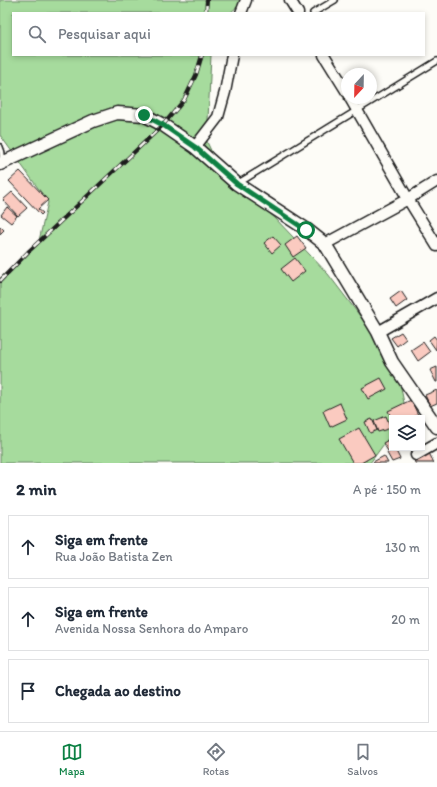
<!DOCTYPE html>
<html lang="pt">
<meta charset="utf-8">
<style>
:root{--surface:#fff;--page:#f2f2f3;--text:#1f2937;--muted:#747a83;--line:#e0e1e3;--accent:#0b8043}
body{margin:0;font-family:Itim,sans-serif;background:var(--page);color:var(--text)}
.controls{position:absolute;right:12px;bottom:12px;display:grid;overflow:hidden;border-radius:0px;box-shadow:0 2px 6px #0003}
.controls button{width:36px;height:36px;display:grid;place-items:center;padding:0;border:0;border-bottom:1px solid var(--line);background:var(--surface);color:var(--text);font:20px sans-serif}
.compass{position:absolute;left:341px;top:68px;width:36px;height:36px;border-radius:50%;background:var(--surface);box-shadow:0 2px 6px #0003;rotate:202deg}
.stop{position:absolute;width:12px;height:12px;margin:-9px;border:3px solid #0b8043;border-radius:50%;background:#fff}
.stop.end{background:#0b8043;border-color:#fff;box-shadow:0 1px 4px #0008}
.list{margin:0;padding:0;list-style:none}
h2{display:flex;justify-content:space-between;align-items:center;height:52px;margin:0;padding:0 16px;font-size:17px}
h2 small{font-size:13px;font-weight:400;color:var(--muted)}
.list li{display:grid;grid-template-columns:26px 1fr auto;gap:12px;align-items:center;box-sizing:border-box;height:64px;margin:0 8px 8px;padding:0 8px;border:1px solid var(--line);border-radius:0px}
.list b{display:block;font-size:15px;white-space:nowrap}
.list p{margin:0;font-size:13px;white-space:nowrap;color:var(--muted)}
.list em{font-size:13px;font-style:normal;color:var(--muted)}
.icon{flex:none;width:22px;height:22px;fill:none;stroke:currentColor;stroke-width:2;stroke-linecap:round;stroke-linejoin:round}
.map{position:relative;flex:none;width:437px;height:463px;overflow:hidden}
.search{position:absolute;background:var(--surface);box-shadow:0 2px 6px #0003;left:12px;right:12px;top:12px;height:44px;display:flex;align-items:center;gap:10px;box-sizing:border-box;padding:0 14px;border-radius:0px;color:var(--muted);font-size:15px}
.sheet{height:268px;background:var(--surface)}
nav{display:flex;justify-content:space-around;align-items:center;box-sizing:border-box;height:56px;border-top:1px solid var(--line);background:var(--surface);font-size:11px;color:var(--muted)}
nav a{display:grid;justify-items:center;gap:2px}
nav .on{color:var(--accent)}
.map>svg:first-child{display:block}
</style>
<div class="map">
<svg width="437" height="463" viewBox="0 0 437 463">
<rect width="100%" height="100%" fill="#fdfcf7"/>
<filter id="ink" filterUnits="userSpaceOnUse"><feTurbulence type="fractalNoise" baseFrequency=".025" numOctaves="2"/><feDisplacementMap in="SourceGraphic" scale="8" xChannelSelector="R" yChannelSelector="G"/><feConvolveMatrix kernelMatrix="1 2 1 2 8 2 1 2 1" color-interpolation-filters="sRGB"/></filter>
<g filter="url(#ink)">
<path fill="#a6db9d" stroke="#617c5c" d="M0,0H245L230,13H13V55H211L207,142L222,174L275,218L328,274L373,333L400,383L406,413L392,418V433L370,463H0V278L38,245L48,202L0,135Z"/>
<path fill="#facac0" stroke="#1c1c1c" d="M20,171L48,200L38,209L43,213L41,215L9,181Z
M12,192L27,208L18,216L3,200Z
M7,207L17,216L11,223L1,215Z
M0,226L4,230L0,234Z
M273,236L281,245L272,253L264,243Z
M297,236L306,248L293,257L285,245Z
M295,258L305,271L291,282L281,269Z
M401,291L407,300L396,308L390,299Z
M401,332L406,339L397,346L391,338Z
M434,336L437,340L436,350L429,340Z
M423,342L430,352L418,361L411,350Z
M437,367V382H436L430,370Z
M381,378L387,389L368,399L362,388Z
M437,390V403L430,406L425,395Z
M411,400L418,415L411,418H392V419L388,411Z
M340,403L347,419L330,427L323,411Z
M386,416L391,428L378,432L374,421Z
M372,419L377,430L370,433L365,422Z
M359,428L375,455L361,463H353L339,439Z
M392,438V448L388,451L383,443Z
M395,449L400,459L392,462L387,453Z
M429,453L434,463H415L414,460Z
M384,456L388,463H374L373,462Z"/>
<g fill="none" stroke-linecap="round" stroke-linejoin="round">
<g stroke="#1c1c1c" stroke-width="8">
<path id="service" d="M313,13L335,0
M0,147C3,153 3,157 1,163
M237,184L437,61"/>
</g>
<g stroke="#1c1c1c" stroke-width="13">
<path id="minor" d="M290,0L298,13
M241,13L246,0
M324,55L347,92
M350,98L408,199L437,246
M195,147L218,117L225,92L232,55
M325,244L408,199L437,181
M378,332L437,298
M416,455L437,443"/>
</g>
<g stroke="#1c1c1c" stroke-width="15">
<path id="tertiary" d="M0,164L93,121L117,113L144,115L163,125L195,147L237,184L306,229L325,244L378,332L392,362L437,427"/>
</g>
<use href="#service" stroke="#fdfcf7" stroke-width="5"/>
<use href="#minor" stroke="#fdfcf7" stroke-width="10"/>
<use href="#tertiary" stroke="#fdfcf7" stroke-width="12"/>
<g stroke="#1c1c1c" stroke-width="4">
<path id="rail" d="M206,13L207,0
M0,281L29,251L163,125L184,100L196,75L202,55"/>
</g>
<use href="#rail" stroke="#fdfcf7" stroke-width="2.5" stroke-dasharray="8" stroke-linecap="butt"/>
</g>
</g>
<g fill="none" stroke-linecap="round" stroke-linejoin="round" filter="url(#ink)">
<path stroke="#0b8043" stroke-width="5" d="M144,115L163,125L195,147L237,184L306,230"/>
</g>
</svg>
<div class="controls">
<button><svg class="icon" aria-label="layers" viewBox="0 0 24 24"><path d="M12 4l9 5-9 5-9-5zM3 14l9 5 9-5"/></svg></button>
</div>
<svg class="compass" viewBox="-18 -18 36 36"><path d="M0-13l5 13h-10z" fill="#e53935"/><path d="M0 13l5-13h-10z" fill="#747a83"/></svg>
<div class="stop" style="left:306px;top:230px"></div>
<div class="stop end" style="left:144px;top:115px"></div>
<div class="search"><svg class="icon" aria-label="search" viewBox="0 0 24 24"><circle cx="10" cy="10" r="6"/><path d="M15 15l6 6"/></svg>Pesquisar aqui</div>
</div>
<section class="sheet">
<h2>2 min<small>A pé · 150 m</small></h2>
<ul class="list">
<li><svg class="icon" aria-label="ahead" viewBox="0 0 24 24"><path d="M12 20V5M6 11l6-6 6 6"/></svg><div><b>Siga em frente</b><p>Rua João Batista Zen</p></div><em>130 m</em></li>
<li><svg class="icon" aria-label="ahead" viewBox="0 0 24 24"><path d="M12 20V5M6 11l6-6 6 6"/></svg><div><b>Siga em frente</b><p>Avenida Nossa Senhora do Amparo</p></div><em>20 m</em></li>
<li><svg class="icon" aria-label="arrive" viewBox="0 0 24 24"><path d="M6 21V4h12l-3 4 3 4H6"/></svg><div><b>Chegada ao destino</b></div></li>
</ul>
</section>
<nav>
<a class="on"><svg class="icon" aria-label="map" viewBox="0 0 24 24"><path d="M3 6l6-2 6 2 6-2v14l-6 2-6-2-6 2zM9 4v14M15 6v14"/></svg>Mapa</a>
<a><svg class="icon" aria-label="directions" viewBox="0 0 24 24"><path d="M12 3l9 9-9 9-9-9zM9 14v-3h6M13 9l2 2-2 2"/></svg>Rotas</a>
<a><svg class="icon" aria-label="saved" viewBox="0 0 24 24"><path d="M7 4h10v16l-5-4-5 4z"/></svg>Salvos</a>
</nav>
